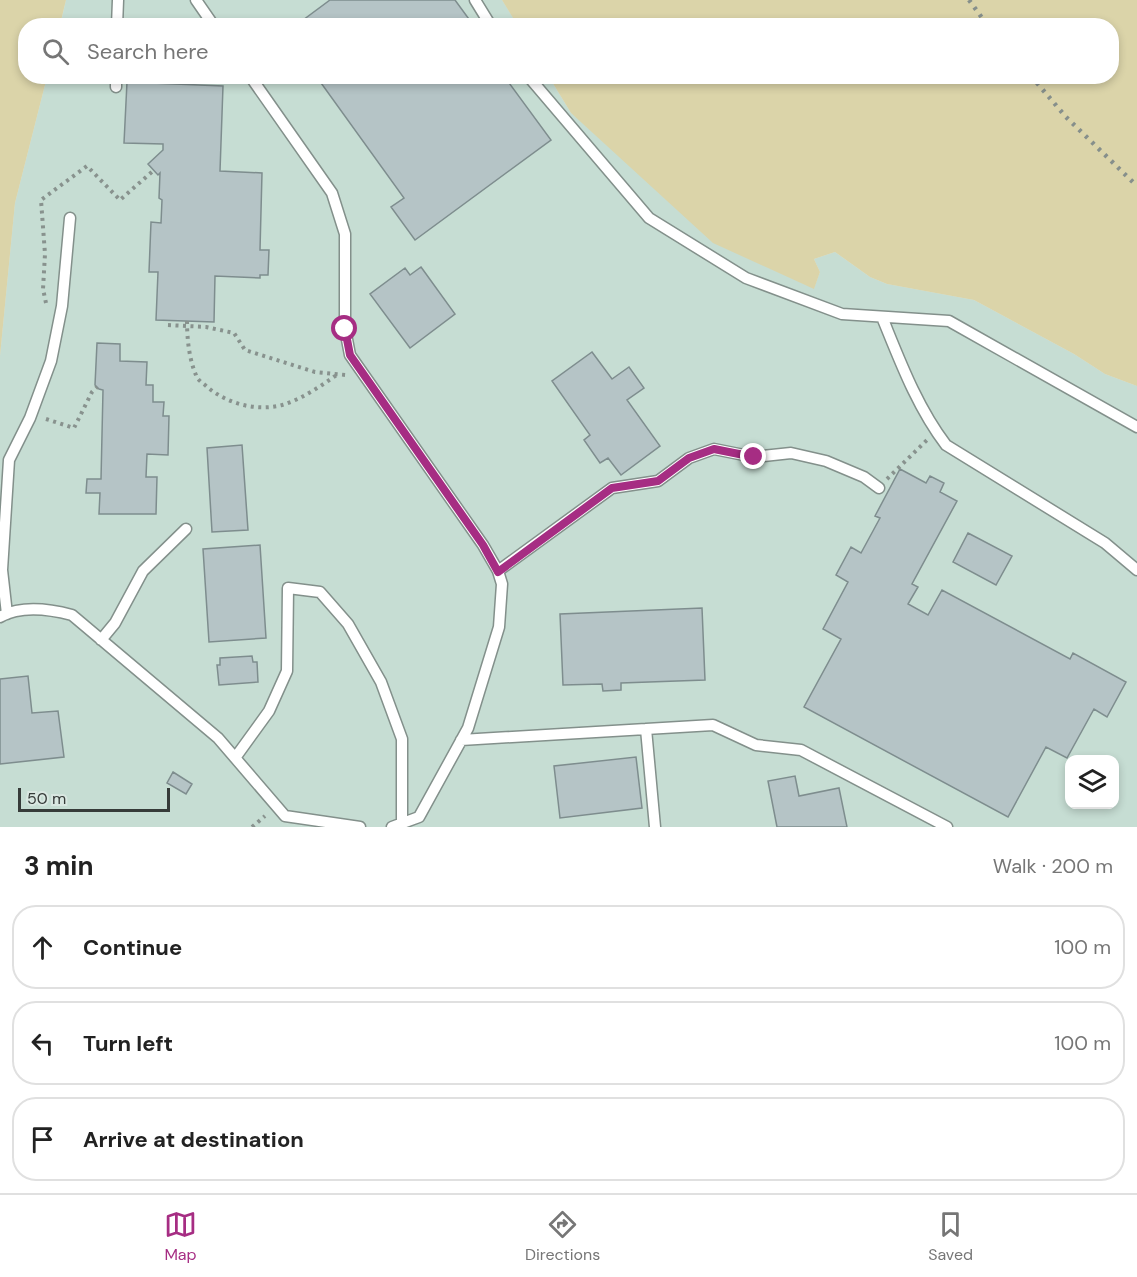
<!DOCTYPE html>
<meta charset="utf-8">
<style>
:root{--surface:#fff;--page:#f2f2f2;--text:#222;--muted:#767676;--line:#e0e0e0;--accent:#a62d83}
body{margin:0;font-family:"DM Sans",sans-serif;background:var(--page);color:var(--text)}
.controls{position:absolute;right:18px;bottom:18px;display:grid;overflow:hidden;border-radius:12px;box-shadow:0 3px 9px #0003}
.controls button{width:54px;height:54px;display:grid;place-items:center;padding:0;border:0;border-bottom:2px solid var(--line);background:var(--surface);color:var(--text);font:30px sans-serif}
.scale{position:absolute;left:18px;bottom:15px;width:152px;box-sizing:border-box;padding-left:6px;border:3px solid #363b39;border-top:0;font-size:16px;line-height:21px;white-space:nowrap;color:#363b39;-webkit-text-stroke:4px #d9e7e1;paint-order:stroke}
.stop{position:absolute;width:18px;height:18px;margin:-14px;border:4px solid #a62d83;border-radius:50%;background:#fff}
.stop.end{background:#a62d83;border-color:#fff;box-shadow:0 2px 6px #0008}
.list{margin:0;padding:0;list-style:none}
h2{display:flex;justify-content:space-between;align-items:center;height:78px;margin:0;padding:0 24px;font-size:26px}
h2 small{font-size:20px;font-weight:400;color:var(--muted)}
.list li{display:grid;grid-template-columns:39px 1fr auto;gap:18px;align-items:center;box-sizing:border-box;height:84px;margin:0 12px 12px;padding:0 12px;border:2px solid var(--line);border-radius:24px}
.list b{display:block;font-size:22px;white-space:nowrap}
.list em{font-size:20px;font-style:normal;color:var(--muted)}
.icon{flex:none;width:33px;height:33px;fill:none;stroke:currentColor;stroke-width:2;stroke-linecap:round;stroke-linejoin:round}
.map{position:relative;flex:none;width:1137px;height:827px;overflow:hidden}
.search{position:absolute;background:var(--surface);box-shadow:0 3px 9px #0003;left:18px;right:18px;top:18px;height:66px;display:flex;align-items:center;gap:15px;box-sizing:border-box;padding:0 21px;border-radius:24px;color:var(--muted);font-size:22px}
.sheet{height:366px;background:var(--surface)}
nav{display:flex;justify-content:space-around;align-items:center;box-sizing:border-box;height:84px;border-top:2px solid var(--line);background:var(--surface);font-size:16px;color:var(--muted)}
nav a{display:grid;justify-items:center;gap:3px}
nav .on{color:var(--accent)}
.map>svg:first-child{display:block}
</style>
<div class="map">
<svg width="1137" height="827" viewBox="0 0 1137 827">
<rect width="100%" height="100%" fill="#d9e7e1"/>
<path fill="#c6ddd3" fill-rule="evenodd" d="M66,0H502L518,25L60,26Z
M47,77H549L571,113L814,288L820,272L814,259L835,252L870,277L887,284L974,300L1074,354L1105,374L1137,386V827H0V356L15,203ZM1070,760H1114V804H1070Z"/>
<path fill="#dbd4a9" d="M0,0H66L60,25L26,26V76L47,77L15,203L0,356Z
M502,0H1137V386L1105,374L1074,354L974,300L887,284L870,277L835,252L814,259L820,272L814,289L713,243L571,113L549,77L1112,76V26H518Z"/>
<path fill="#b5c4c6" stroke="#7e8d8e" stroke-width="1.5" d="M330,0H455L474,26H295Z
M316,76H504L551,140L415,240L391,207L404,198Z
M127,82L223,86L220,171L262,173L260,250H269L268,275H260V278L215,276L214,322L156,320L158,272H149L151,222L161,223L162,200L159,198L160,173L158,175L148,164L163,150V144L124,143Z
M421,267L455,314L410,348L370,294L405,268L410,275Z
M97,343L120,344V361L147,362L146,385H153V402H164L163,416H169L168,455L147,454L146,477H157L156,514H99L100,493H86L87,479H101L103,390L99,389L95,385Z
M592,352L612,379L629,367L644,388L627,400L660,446L621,475L608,458L600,463L584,440L590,435L552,381Z
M242,445L248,530L212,532L207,448Z
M900,469L926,483L930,476L944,483L940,492L957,501L912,584L918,587L908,604L928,615L942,590L1070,659L1073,653L1126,682L1107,717L1094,709L1067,758L1046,747L1008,817L804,707L841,639L823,629L848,582L836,575L851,547L861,553L880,518L875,516Z
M968,533L1012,556L996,585L953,562Z
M260,545L266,638L209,642L203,549Z
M702,608L705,680L621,683V690L603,691L602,684L563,685L560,614Z
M252,656L253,662H257L258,682L219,685L217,665H220V658Z
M28,676L32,713L58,711L64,757L0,764V679Z
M636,757L642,808L560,818L554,766Z
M173,772L192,784L186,794L167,783Z
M795,776L799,796L839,788L847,827H777L768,781Z"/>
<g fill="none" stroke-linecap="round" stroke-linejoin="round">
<g stroke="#83908b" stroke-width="13">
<path id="lane" d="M196,0L214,26
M475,0L491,26
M117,26L118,0
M250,76L332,193L345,234V329L350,355L483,545L498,571L502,584L499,627L468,728L419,817L392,827
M528,76L649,218L746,278L842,314L949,321L1137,427
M116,87V76
M882,317C900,361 917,407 946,445L1105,543L1137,570
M498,571L612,488L658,481L689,458L714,449L754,457L791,453L826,461L864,477L879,488
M7,614L2,570L9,460L30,418L51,361L62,306L70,218
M0,617C21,605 49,609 72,615L218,738L285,816L360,827
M101,640L115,623L143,571L186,529
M646,729L655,827
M461,740L713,725L756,745L801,750L947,827
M235,758L269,711L287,671L288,588L320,592L348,624L381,682L402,739V823"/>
</g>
<path stroke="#88928e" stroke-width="4" stroke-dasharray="3 4.5" stroke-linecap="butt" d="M46,303L43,289L45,254L41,200L87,166L120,200L154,170
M187,321C187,338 189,359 196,375C197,379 201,382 205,385C225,403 255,412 282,405C302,399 321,386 338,374
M168,325L206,327L234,333L245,350L315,372L346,375
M46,419L74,428L92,392L97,387
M887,479L927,440
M252,827L265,816"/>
<use href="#lane" stroke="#fff" stroke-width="10"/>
<path stroke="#868f8b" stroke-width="4.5" stroke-dasharray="3 6" stroke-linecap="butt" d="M969,0L988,26
M1031,76L1066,117L1137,186"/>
</g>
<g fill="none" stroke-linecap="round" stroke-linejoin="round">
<path stroke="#a62d83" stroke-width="8" d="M345,329L350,355L483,545L498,572L612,488L658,481L689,458L714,449L754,457"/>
</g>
</svg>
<div class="controls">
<button><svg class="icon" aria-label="layers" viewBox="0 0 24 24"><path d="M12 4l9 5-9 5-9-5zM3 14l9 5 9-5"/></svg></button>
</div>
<div class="scale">50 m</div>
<div class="stop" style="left:345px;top:329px"></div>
<div class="stop end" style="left:754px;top:457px"></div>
<div class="search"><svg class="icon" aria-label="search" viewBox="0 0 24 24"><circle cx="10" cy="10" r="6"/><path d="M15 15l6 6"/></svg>Search here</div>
</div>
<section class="sheet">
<h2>3 min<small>Walk · 200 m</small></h2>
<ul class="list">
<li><svg class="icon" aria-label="ahead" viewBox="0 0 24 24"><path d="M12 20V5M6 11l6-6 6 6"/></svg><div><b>Continue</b></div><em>100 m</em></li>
<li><svg class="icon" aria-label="left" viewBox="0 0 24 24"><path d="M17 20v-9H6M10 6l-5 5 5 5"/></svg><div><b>Turn left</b></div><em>100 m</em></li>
<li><svg class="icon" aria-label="arrive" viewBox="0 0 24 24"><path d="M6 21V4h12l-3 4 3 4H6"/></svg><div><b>Arrive at destination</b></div></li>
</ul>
</section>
<nav>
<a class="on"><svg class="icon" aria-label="map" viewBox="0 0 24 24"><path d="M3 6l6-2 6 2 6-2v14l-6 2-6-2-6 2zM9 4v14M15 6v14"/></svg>Map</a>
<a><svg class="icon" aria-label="directions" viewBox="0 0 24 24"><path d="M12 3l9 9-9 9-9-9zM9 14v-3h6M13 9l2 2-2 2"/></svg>Directions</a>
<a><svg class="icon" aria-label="saved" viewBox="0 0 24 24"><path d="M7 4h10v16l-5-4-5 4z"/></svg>Saved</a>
</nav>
